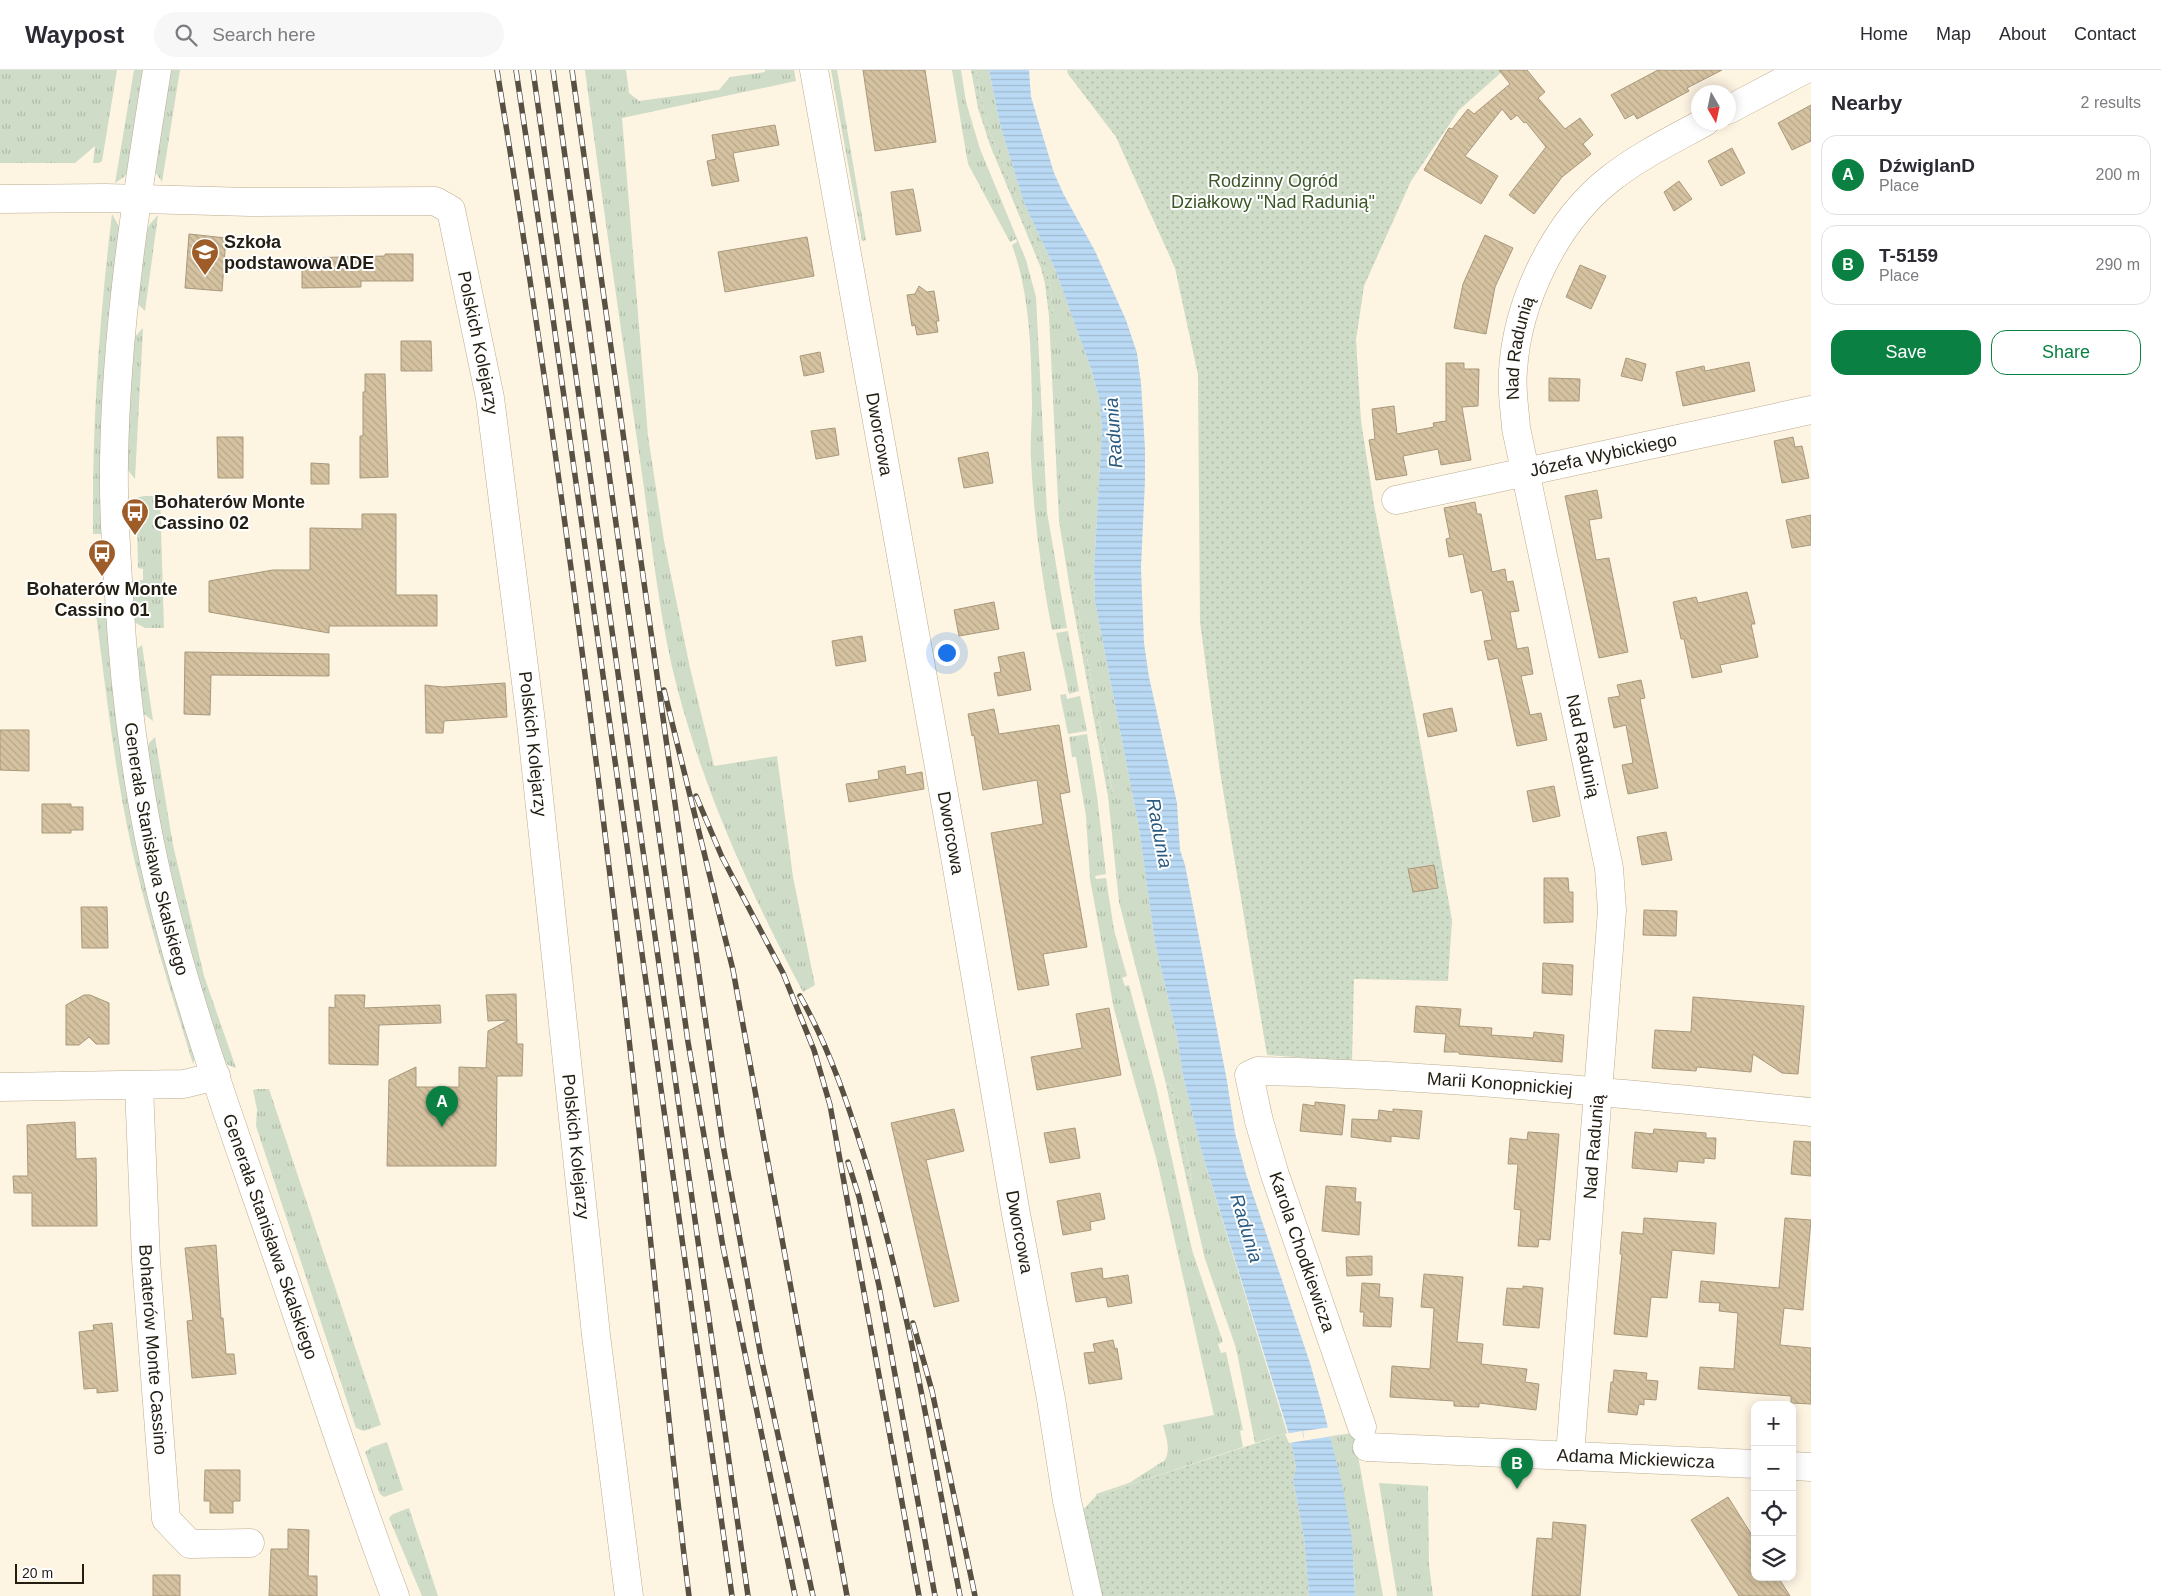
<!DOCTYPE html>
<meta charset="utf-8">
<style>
:root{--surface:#fff;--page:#f7f7f7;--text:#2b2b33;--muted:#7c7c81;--line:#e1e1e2;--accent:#0b8043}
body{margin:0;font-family:Arial,sans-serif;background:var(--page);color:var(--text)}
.controls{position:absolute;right:15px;bottom:15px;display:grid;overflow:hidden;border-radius:10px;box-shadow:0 2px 12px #0003}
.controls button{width:45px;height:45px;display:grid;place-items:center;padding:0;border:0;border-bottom:1px solid var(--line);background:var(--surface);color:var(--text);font:25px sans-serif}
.compass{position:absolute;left:1691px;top:15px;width:45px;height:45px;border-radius:50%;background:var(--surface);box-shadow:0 2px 12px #0003;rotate:171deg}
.scale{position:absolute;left:15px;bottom:12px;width:69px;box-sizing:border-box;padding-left:5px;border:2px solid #231d12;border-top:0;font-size:14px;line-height:18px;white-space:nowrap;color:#231d12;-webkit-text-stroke:4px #fff;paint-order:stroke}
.you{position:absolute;left:946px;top:582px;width:18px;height:18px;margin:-12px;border:4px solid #fff;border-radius:50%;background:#1a73e8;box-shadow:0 0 0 8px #1a73e833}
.badge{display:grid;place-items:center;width:32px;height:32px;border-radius:50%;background:var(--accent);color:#fff;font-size:16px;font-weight:700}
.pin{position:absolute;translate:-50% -41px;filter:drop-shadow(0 1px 2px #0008)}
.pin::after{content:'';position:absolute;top:26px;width:18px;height:15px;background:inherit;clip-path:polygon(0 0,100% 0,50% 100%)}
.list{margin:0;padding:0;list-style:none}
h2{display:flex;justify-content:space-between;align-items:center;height:65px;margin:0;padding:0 20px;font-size:21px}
h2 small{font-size:16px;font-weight:400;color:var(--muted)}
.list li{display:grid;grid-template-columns:32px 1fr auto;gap:15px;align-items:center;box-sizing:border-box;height:80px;margin:0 10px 10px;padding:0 10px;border:1px solid var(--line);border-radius:15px}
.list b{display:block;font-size:19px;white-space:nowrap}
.list p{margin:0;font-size:16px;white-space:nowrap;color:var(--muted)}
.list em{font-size:16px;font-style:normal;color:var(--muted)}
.actions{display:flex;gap:10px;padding:15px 20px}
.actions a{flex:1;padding:11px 0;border:1px solid var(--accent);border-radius:15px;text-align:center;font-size:18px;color:var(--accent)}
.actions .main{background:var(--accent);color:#fff}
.icon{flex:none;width:28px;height:28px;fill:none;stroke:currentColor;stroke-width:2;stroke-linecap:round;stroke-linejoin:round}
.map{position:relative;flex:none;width:1811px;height:1526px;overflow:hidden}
header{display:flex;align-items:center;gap:30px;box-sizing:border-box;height:70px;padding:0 25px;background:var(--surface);border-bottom:1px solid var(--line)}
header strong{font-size:24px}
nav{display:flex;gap:28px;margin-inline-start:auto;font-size:18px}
.search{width:350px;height:45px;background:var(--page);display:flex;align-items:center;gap:12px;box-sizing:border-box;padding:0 18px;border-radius:28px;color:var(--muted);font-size:19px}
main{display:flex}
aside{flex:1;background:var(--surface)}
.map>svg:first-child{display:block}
</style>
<header>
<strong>Waypost</strong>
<div class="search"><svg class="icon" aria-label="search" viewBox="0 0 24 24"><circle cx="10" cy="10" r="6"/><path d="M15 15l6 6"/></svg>Search here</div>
<nav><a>Home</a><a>Map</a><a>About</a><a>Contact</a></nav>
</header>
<main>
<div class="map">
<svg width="1811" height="1526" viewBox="0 0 1811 1526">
<defs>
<pattern id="grass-tufts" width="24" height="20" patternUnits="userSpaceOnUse" patternTransform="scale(1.25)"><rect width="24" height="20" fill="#cfdcc7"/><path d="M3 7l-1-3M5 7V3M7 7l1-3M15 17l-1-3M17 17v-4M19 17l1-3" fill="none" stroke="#b1bcaa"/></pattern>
<pattern id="park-dots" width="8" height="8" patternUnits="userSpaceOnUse" patternTransform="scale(1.25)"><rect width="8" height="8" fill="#cfdcc7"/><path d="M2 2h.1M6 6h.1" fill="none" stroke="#b1bcaa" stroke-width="1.8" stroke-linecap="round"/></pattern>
<pattern id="water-rules" width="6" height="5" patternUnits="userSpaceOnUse" patternTransform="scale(1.25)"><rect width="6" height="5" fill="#b9d9f4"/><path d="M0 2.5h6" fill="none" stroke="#9fbad0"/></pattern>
<pattern id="building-back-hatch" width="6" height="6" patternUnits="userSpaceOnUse" patternTransform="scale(1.25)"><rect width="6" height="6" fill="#d5c2a0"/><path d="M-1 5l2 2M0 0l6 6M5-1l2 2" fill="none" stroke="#b7a689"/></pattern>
</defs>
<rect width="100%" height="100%" fill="#fef4e2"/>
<path fill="url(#grass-tufts)" d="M0,0H117L102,91L99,93H93L95,76L75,93H0Z
M134,0H146L131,97L124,107L115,113Z
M170,0H180L162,112L156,103L154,94Z
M585,0H626L629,23L639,31L719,20L730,7L765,2V0H794L796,11L622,48L648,366L664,471L690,598L714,696L777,686L793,807L815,915L803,922C751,824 705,724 677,617C658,544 651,464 640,390C621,260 602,130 585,0Z
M831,0H837L866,170L862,171Z
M952,0H961L966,32L980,79L1026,190L1036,227L1047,442L1067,558L1052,560C1041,504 1034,447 1031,390C1030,371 1032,352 1032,333C1031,279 1030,225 1012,175L1017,172L1016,169L1010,172L968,94Z
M976,0H989L1000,55L1024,133L1055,199L1091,299L1099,328L1102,359L1094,499L1095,532L1139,758L1155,873L1177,966L1183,1006L1202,1083L1287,1363L1255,1373L1236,1278L1205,1189L1187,1112L1192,1111L1171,1013L1166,1014L1119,832L1108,726L1113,724L1074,518L1070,519L1059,451L1049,246L1053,245L1050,212L1045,197L987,55Z
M112,144L120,158L102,464H93C92,356 99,251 112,144Z
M158,145L145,241L138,234L137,227L143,166L150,154Z
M143,258L135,409L127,399L128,336L133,269Z
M144,426H160L164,558H145L134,552L128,510H143V499L138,498L137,451H126C127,438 129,428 144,426Z
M106,533L195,987L193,994C171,921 147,849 131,775C114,696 105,615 95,535Z
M1068,561L1079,621L1069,624L1056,563Z
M142,575L153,651L140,641L134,585L137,579Z
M1066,624L1067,629L1080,626L1087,661L1068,664L1060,625Z
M1087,664L1097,726L1106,804L1095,806L1096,809L1106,808L1114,860L1127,906L1122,908L1125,916L1129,915L1156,1017L1192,1180L1223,1272L1218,1274L1221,1283L1226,1282L1243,1360L1240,1361L1243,1377L1096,1426V1424L1129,1413L1165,1390C1171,1379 1166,1367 1163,1355L1214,1345L1157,1091L1114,939L1090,809L1086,746L1076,687H1072L1069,667Z
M155,667L173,775L204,906L236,998L228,995L224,989L185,867L166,786L146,686L149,673Z
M257,1019H269L381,1355L364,1361L356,1358L256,1056L257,1039L253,1020Z
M1354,1363L1383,1526H1355C1354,1471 1343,1420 1330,1366Z
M387,1372L403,1420L384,1427L380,1424L365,1382L372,1377Z
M1379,1413L1428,1416L1429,1495L1433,1526H1397Z
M409,1438L438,1526H422L389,1448L393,1444Z"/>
<path fill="url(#park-dots)" d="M971,0H976L987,55L1045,197L1050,212L1053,246H1049L1045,214L1041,198L990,75L978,38Z
M1067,0H1504L1459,40L1411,111L1364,216L1356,270L1361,351L1374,435L1416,650L1452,850L1448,911L1354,909L1352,991L1267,985L1220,702L1200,552L1198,305L1175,198L1116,67L1068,4Z
M1074,518L1113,725L1108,726L1070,519Z
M1171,1013L1192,1112H1187L1166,1014Z
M1287,1363L1291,1371L1296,1398L1293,1410L1304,1467L1309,1526H1098L1081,1442L1096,1426Z"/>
<path fill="url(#water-rules)" d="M989,0H1029L1031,27L1054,103L1064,125L1095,181L1126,250L1137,283L1141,313L1145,379V410L1141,498L1144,573L1149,607L1177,733L1180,780L1185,795L1227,1011L1235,1063L1246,1104L1310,1293L1324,1342L1342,1414L1352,1469L1355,1526H1309L1304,1467L1293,1410L1296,1398L1291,1371L1202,1083L1183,1006L1177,966L1155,873L1139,758L1095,532L1094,499L1102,359L1099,328L1091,299L1055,199L1024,133L1000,55Z"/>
<path fill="#fef4e2" d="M1331,1357L1333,1366L1289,1373L1285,1364L1302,1361L1304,1370L1303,1361Z"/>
<path fill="url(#building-back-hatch)" stroke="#a8997d" d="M863,0H925L936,72L875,81Z
M1499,0H1527L1545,22L1538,28L1565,59L1580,48L1593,65L1583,74L1591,84L1562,107L1534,144L1509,125L1546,77L1526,52L1524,53L1517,45L1511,50L1502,39L1465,86L1498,106L1481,134L1424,100L1449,58L1452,59L1468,39L1474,44L1510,14Z
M1658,0H1722L1687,18L1689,21L1637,49L1634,44L1625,49L1611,25Z
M1811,35V71L1792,80L1778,53Z
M775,55L779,75L733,83L739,111L712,116L707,91L716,89L712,65Z
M1732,78L1745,103L1721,116L1708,91Z
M1679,111L1692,129L1674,141L1664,122Z
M913,119L921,161L896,165L891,122Z
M189,164L226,168L222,221L185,218Z
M1485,165L1513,178L1495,217L1486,264L1454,258L1463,214Z
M807,167L814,206L725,222L718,182Z
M385,184H413V211H361V217L302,218V188L385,186Z
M1580,195L1606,206L1591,239L1566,227Z
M919,216L927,222L934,221L939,251H936L938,262L917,265L915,255L912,256L907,225L915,224Z
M401,271H431L432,301H401Z
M820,282L824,302L804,306L800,286Z
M1626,288L1646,294L1642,311L1621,306Z
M1749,292L1755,321L1683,336L1676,302L1704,296L1705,301Z
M1446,293H1464V299H1479L1478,336L1462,337L1471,390L1441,395L1438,379L1403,386L1407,405L1376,410L1369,370L1375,369L1372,339L1394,336L1397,364L1434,357L1433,353L1446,351Z
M365,304H385L388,407L360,408V366H363V322H365Z
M1549,308L1580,309L1579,331H1549Z
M835,358L839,385L816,389L811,361Z
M217,367H243V408H218Z
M1793,367L1795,377L1802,376L1809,408L1782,413L1774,371Z
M988,382L993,413L964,418L958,388Z
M311,393L329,394V414H311Z
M1597,420L1602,448L1589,450L1596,490L1609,488L1628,582L1599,588L1565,426Z
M1475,432L1477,444H1481L1492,502L1505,499L1507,512L1513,511L1519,541L1510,542L1517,579L1528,577L1533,604L1521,606L1530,645L1541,643L1547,670L1517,676L1498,588L1488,590L1484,571L1492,570L1482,520L1471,523L1463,484L1449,487L1446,469L1450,468L1444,438Z
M362,444H396V525H437V556H329V563L209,542V511L273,500H310V458L362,459Z
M1811,445V475L1792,478L1786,450Z
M1747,522L1755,554H1751L1758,587L1720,595L1722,602L1692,608L1684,569H1681L1673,532L1696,527L1698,533Z
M994,532L999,559L959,566L954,540Z
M862,566L866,591L836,596L832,571Z
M185,582L329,584V606L211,605L210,645L184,644Z
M1024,582L1031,620L998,626L994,603L1001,602L998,587Z
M1641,610L1645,628L1640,629L1658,718L1628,724L1622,695L1633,693L1626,655L1614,658L1608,628L1620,626L1617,615Z
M505,613L507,647L444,651L443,663H426L425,615L443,617Z
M1452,638L1457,661L1428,667L1423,644Z
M994,639L999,664L1059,655L1070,722L1060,724L1087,877L1043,884L1049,915L1018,920L991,763L1043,754L1037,710L983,720L974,665L972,666L968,644Z
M0,660H29V701L0,700Z
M905,696L906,705L922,702L924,719L849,732L846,714L879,709L878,701Z
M1554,716L1560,746L1533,752L1527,721Z
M42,734H71V737H83V760H71V763H42Z
M1666,762L1672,790L1642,795L1637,767Z
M1434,795L1438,818L1413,822L1408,799Z
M1544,808H1568L1569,822H1573V852L1544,853Z
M81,837H107L108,878H82Z
M1644,840L1677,841L1676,866L1643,865Z
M1543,893L1573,895L1572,925L1542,923Z
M516,924L517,974H523L522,1006H497L496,1096H387L389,1010L416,997V1017H459V997L486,998L488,961L509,950L488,951L486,925Z
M84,925H90L109,933V974H96L89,967L79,975H66V935Z
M335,925H365L364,938L440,935L441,953L379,955L378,995L329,994V937L335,938Z
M1693,927L1804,936L1798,1004L1782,1003L1753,984L1751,1002L1697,997L1696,1001L1652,998L1655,960L1691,962Z
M1416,936L1461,939L1459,956L1492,958L1491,965L1533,968L1534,962L1564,965L1562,992L1459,984V982H1444L1446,964L1414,962Z
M1109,938L1121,1005L1037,1020L1031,987L1082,978L1076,944Z
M1315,1032L1345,1035L1342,1065L1300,1061L1303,1034L1315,1036Z
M954,1039L964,1081L926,1090L959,1231L934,1237L891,1053Z
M1393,1039L1422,1041L1419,1069L1391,1066V1072L1351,1067L1352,1049L1378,1050L1379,1040L1393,1042Z
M75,1052L76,1089L96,1088L97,1156H32V1123H14L13,1106H28L27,1055Z
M1075,1058L1080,1088L1050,1093L1044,1063Z
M1654,1059L1706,1063V1068H1716L1715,1089L1704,1088V1093L1678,1091L1677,1102L1632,1098L1635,1062L1653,1064Z
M1528,1062L1559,1064L1550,1170L1539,1169L1538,1177L1518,1176L1521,1140L1514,1139L1518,1094H1508L1510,1068L1527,1070Z
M1794,1071L1811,1072V1106L1791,1104Z
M1326,1116L1356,1118L1355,1132H1361L1359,1165L1322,1161Z
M1100,1123L1105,1149L1090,1152L1091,1160L1063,1165L1057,1131Z
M1644,1148L1716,1153L1714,1184L1672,1180L1667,1228L1651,1227L1647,1267L1614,1264L1622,1184H1620L1622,1162L1643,1164Z
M1785,1148L1811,1150L1803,1240L1784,1238L1780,1275L1811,1278V1334L1791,1333V1326L1698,1319L1700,1297L1734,1299L1738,1243L1719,1241L1720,1233L1699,1232L1701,1211L1779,1218Z
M216,1175L221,1248H223L226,1284H234L236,1304L192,1308L187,1251L193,1250L185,1178Z
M1372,1186V1205L1347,1206L1346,1187Z
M1102,1198L1103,1209L1128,1205L1132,1233L1108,1237L1106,1227L1076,1232L1071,1203Z
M1424,1204L1463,1207L1457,1272L1483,1274L1481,1294L1527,1299L1525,1312L1539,1314L1536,1340L1479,1333V1337L1454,1336V1331L1390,1327L1392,1296L1430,1299L1434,1238L1421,1237Z
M1362,1213L1380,1214L1379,1227L1393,1228L1391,1257L1363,1256L1364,1242H1360Z
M1523,1216L1543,1218L1539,1258L1503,1255L1507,1218L1523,1219Z
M112,1253L118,1321L97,1323V1318L84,1319L79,1262L94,1260L93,1255Z
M1113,1270L1115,1279L1117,1278L1122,1309L1089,1314L1084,1283L1095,1282L1093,1274Z
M1614,1300L1647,1303L1646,1310L1658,1311L1656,1330L1644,1329V1335L1639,1334L1637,1345L1608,1342L1611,1312H1613Z
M205,1400H240V1431H233V1443H210V1431H204Z
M1728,1427L1755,1470V1507H1778L1790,1526H1739L1691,1450Z
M1553,1452L1586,1455L1580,1526H1532L1537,1468L1552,1469Z
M288,1459L309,1460L308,1506H317V1526H269L271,1479H288Z
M153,1505H180V1526H153Z"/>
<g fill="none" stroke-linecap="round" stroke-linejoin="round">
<g stroke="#bbac90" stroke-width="29">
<g id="minor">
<path id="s1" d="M157,0C136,130 116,260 114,392C113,436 116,481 119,526C124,615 135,704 154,792C183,925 232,1054 276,1183C316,1298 352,1413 395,1526"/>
<path id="s2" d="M814,0L956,792L1016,1144L1051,1329L1067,1431L1088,1526"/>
<path d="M1728,40L1804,0"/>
<path id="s3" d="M0,129L105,128L250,132L435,131L451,140L490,328L531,652L596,1265L629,1526"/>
<path id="s4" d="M1396,430L1811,340"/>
<path id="s5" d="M139,1016L146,1190L166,1449L190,1474L250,1473"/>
<path d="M0,1017L184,1014L216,1006"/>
<path id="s6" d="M1362,1357L1275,1105L1259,1051L1249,1005L1258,1001C1442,1005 1627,1024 1811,1042"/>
<path id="s7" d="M1367,1377L1755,1394"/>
<path id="s8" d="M1570,1385L1612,840L1609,798L1516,358C1515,340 1511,320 1513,301C1517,232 1555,152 1610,109C1639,86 1672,70 1705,52"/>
<path d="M1792,1396L1811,1397"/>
</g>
</g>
<use href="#minor" stroke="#fff" stroke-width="28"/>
<g stroke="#575043" stroke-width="5.5">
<path id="rail" d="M497,0C551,330 595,663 632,996C652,1172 667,1350 689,1526
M516,0L551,234L732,1526
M533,0L748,1526
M553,0L688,972L723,1177L795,1526
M572,0L723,1075L761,1287L813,1526
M664,620L733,900L847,1526
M696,726L722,787L783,903L814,980L830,1035L919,1526
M800,926C830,979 849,1037 867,1095C909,1235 932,1382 960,1526
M848,1092L859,1127L879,1216L935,1526
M913,1253L932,1321L975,1526"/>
</g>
<use href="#rail" stroke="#fff" stroke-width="4" stroke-dasharray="11" stroke-linecap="butt"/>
</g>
<defs>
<g id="school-pin" transform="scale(1.4375)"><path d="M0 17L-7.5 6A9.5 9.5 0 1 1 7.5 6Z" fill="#9e5d28" stroke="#fff"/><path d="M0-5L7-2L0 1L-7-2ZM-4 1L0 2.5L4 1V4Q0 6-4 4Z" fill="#fff"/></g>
<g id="bus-pin" transform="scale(1.4375)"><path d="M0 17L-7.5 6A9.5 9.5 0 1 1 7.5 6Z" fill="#9e5d28" stroke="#fff"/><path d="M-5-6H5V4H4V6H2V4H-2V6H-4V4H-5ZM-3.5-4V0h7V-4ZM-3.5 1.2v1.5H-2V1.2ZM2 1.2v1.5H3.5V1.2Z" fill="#fff"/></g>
</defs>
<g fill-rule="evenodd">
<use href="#school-pin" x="205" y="182"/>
<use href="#bus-pin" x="135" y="442"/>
<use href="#bus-pin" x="102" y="483"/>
</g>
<g text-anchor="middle" stroke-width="4" stroke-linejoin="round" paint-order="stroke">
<g font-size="18" fill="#3b5626" stroke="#fff">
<text x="1273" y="117">Rodzinny Ogród<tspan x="1273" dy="21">Działkowy "Nad Radunią"</tspan></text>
</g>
<g font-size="18" font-weight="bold" fill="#231d12" stroke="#fff" text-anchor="start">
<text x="224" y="178">Szkoła<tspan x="224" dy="21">podstawowa ADE</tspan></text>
<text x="154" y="438">Bohaterów Monte<tspan x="154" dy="21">Cassino 02</tspan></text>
<text x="102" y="525" text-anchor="middle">Bohaterów Monte<tspan x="102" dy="21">Cassino 01</tspan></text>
</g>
<g font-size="18" fill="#231d12" stroke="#fff">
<text dy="6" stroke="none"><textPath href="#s3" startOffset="589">Polskich Kolejarzy</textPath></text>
<text dy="6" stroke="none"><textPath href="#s8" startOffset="1119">Nad Radunią</textPath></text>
<text dy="6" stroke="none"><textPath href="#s2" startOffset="370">Dworcowa</textPath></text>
<text dy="6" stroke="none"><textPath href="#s4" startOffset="212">Józefa Wybickiego</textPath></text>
<text dy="6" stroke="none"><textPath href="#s3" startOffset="994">Polskich Kolejarzy</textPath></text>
<text transform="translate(1583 676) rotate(78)" y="6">Nad Radunią</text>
<text dy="6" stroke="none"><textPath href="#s2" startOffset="775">Dworcowa</textPath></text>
<text dy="6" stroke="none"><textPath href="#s1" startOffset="785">Generała Stanisława Skalskiego</textPath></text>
<text dy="6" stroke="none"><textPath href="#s6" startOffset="622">Marii Konopnickiej</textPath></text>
<text dy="6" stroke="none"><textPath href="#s3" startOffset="1399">Polskich Kolejarzy</textPath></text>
<text dy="6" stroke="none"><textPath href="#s8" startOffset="309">Nad Radunią</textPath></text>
<text dy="6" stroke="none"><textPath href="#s2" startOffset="1180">Dworcowa</textPath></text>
<text dy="6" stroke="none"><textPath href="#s1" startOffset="1190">Generała Stanisława Skalskiego</textPath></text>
<text transform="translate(1302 1182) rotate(71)" y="6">Karola Chodkiewicza</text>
<text dy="6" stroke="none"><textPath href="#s5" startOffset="264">Bohaterów Monte Cassino</textPath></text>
<text dy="6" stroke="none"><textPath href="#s7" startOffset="269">Adama Mickiewicza</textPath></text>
</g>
<g font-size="19" font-style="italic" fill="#2a5b80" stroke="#fff">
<text transform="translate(1113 363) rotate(-94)" y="7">Radunia</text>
<text transform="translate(1160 763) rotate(79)" y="7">Radunia</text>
<text transform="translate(1247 1158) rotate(73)" y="7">Radunia</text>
</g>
</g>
</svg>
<div class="controls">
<button>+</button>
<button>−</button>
<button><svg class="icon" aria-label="locate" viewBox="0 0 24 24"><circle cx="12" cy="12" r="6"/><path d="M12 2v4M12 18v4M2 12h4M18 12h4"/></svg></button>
<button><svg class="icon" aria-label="layers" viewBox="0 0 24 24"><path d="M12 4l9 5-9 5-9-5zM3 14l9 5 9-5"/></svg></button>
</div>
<svg class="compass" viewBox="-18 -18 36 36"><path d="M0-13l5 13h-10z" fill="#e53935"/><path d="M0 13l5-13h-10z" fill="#7c7c81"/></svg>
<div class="scale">20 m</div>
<div class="you"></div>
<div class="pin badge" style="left:442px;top:1057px">A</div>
<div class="pin badge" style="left:1517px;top:1419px">B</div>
</div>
<aside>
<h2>Nearby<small>2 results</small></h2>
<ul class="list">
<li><span class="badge">A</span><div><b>DźwiglanD</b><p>Place</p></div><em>200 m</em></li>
<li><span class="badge">B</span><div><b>T-5159</b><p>Place</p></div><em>290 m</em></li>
</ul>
<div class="actions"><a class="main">Save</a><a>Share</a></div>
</aside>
</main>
